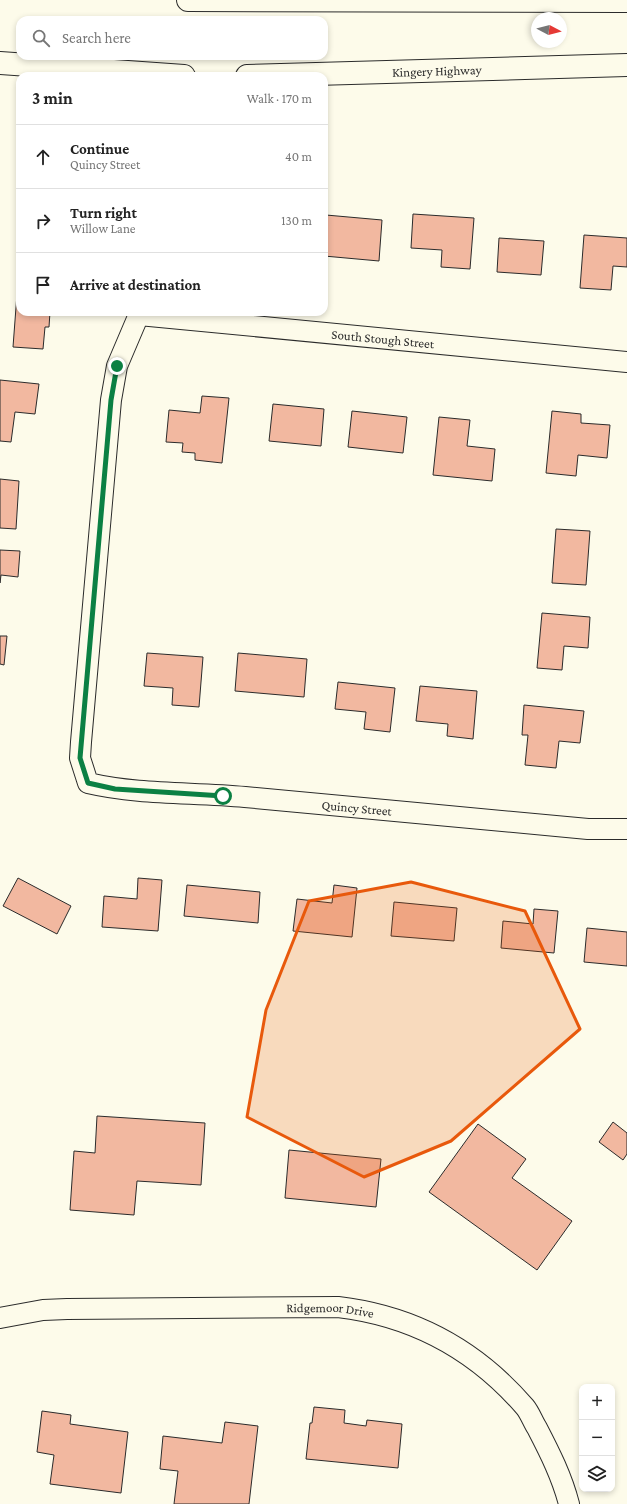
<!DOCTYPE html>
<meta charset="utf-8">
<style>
:root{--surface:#fff;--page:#f2f2f2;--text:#222;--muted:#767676;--line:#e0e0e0}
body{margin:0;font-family:"Crimson Pro",serif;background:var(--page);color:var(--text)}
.controls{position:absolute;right:12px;bottom:12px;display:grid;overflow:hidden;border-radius:8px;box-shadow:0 2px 6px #0003}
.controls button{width:36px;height:36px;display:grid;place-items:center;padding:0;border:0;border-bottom:1px solid var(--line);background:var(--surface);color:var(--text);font:20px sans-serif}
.compass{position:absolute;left:531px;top:12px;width:36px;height:36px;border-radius:50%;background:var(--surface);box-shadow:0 2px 6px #0003;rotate:97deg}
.stop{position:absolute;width:12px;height:12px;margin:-9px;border:3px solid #0b8043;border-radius:50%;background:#fff}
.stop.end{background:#0b8043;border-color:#fff;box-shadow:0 1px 4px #0008}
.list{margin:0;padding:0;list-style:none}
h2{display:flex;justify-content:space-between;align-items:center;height:52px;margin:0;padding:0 16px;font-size:17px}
h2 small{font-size:13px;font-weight:400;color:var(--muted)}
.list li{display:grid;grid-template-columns:26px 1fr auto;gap:12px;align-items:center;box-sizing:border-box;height:64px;padding:0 16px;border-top:1px solid var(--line)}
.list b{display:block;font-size:15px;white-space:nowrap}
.list p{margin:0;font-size:13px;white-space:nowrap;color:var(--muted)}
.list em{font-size:13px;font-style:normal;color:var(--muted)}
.icon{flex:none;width:22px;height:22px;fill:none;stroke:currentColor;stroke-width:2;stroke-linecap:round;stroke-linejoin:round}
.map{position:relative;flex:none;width:627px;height:1504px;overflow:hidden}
.search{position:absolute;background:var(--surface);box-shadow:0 2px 6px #0003;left:16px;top:16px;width:312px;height:44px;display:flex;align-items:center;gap:10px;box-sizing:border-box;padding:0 14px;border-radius:12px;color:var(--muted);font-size:15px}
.panel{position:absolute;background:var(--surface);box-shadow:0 2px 6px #0003;left:16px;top:72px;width:312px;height:244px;border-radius:12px}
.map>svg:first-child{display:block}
</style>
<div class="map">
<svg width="627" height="1504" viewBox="0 0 627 1504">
<rect width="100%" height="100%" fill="#fdfbea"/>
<path fill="#f2b8a0" stroke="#2b2b2b" d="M413,214L474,218L470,269L441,267L442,250L411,248Z
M326,215L382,220L379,261L324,256Z
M584,235L627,238V267L613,266L611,290L580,288Z
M499,238L544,241L541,275L497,272Z
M17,294H20V312H50L49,327H45L43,349L13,347Z
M0,380L39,384L35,414L15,412L11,442L0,441Z
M202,396L229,398L222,463L195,460V453L182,452L183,443L166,442L169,410L200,413Z
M273,404L324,409L321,446L269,441Z
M352,411L407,417L403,453L348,447Z
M552,411L581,414V423L610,425L607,458L578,455L576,476L546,473Z
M439,417L470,420L467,446L495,449L492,481L433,475Z
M0,479L19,481L16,529L0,528Z
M556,529L590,531L586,585L552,583Z
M0,550L20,551L18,577L1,575L0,583Z
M542,613L590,617L588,648L564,646L562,670L537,668Z
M0,636H7L4,665L0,664Z
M147,653L203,657L199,707L172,705L173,688L144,686Z
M238,653L307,659L304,697L235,691Z
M338,682L395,688L390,732L364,729L366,712L335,709Z
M420,686L477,691L473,739L447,736L448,724L416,721Z
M524,705L584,711L580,743L559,741L556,768L525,765L528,735H522Z
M18,878L71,906L57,934L3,906Z
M138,878L162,880L158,931L102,927L104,896L137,899Z
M187,885L260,892L258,923L184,916Z
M334,885L357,888L352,937L293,931L297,899L332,903Z
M394,902L457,908L454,941L391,936Z
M534,909L558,911L554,953L501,948L503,921L533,924Z
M587,928L627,932V966L584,962Z
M97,1116L205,1123L201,1185L137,1181L134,1215L70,1210L74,1151L95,1153Z
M613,1122L627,1133V1154L623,1160L599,1142Z
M478,1124L526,1159L512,1178L572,1221L537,1270L429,1192Z
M289,1150L381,1159L376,1207L285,1198Z
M314,1407L345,1410L344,1423L366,1426L367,1420L402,1424L398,1468L306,1459L310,1423H312Z
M42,1411L71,1415L70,1424L128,1432L121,1493L50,1484L54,1455L37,1452Z
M225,1422L258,1426L249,1504H174L178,1471L160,1469L163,1436L222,1443Z"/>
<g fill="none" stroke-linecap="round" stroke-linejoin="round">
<g stroke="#2b2b2b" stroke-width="22">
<g id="street">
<path id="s1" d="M140,312L117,366L111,400L81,742L80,758L88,783C139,795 192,792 245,797C359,808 474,818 588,829H627"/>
<path id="s2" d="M139,315L627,362"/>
<path id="s3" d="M0,1318L43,1310L67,1309L338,1307C414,1316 475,1349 525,1407C530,1413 533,1422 537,1428C550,1453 562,1477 569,1504"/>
</g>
</g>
<g stroke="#2b2b2b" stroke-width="24">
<g id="highway">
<path d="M188,0L627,1"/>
<path d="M0,63L184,76"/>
<path id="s4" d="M247,76L627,65"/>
</g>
</g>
<use href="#street" stroke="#fdfbea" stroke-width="20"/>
<use href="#highway" stroke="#fdfbea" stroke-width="22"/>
</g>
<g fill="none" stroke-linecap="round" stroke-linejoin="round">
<path stroke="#0b8043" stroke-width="5" d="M117,366L111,400L80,758L88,783L115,789L223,796"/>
</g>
<path fill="#e8590c" fill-opacity="0.2" stroke="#e8590c" stroke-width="3" stroke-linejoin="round" d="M411,882L525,911L580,1029L451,1141L364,1177L247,1117L266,1010L309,901Z"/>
<g text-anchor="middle" stroke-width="3" stroke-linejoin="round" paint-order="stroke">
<g font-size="13" fill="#2b2b2b" stroke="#fdfbea">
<text dy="5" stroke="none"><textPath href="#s4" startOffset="190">Kingery Highway</textPath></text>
<text dy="5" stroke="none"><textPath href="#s2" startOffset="245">South Stough Street</textPath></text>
<text dy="5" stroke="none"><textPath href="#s1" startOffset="749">Quincy Street</textPath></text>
<text dy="5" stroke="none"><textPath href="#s3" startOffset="331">Ridgemoor Drive</textPath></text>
</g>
</g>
</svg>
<div class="controls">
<button>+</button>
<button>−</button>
<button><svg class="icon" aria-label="layers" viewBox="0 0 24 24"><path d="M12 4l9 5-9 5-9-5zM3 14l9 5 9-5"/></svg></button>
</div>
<svg class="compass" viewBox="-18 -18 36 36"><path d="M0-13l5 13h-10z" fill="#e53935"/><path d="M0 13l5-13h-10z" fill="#767676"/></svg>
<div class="stop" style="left:223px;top:796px"></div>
<div class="stop end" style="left:117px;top:366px"></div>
<div class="search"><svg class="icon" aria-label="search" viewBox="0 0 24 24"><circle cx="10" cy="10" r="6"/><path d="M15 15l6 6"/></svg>Search here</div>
<section class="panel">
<h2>3 min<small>Walk · 170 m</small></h2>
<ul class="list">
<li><svg class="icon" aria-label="ahead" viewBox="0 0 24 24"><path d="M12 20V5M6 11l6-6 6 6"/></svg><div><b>Continue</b><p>Quincy Street</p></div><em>40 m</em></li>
<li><svg class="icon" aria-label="right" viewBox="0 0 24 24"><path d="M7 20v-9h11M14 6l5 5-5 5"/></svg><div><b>Turn right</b><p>Willow Lane</p></div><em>130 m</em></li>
<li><svg class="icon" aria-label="arrive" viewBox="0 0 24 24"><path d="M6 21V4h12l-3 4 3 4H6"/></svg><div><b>Arrive at destination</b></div></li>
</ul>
</section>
</div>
